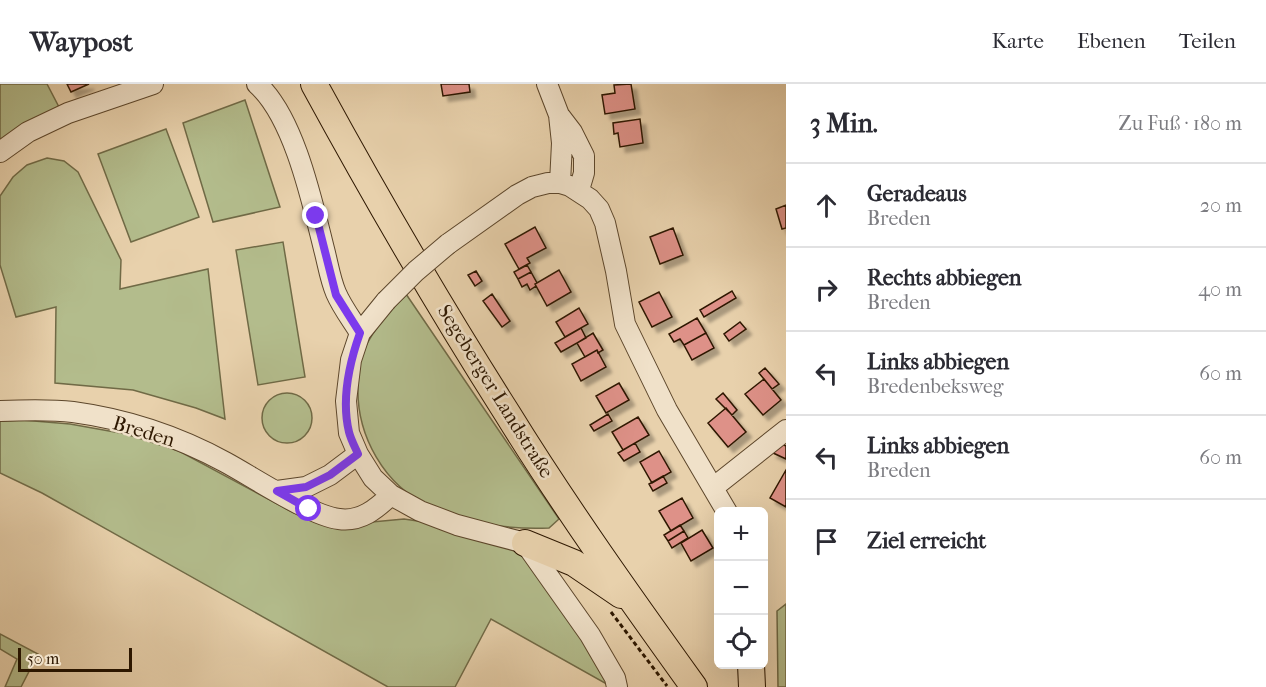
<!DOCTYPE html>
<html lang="de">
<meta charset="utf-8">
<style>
:root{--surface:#fff;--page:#f2f2f3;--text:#2b2b33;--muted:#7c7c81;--line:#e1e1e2}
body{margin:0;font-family:"IM FELL French Canon",serif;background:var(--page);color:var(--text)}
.controls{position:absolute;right:18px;bottom:18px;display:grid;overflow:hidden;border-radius:9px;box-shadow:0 6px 24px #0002}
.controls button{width:54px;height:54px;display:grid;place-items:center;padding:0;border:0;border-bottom:2px solid var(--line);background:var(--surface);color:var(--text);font:30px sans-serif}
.scale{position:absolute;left:18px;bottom:15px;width:114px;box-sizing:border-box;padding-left:6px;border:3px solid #2d1700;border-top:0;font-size:16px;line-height:21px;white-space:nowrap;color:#2d1700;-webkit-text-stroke:4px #f0e1c9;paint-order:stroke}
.stop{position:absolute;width:18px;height:18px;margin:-14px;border:4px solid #7c3aed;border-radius:50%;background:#fff}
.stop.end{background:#7c3aed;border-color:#fff;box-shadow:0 2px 6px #0008}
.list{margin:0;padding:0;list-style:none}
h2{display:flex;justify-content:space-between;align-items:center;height:78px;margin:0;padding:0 24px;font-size:26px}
h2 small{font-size:20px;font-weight:400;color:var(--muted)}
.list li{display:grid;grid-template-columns:39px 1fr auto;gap:18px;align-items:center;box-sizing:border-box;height:84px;padding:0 24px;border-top:2px solid var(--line)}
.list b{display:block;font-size:22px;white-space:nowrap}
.list p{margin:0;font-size:20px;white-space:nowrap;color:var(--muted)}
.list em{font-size:20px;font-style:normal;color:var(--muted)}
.icon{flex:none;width:33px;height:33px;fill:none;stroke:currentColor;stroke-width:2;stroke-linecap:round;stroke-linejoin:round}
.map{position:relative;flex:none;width:786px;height:603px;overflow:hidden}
header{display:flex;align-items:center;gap:36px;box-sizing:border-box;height:84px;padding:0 30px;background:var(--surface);border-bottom:2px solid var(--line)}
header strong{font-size:28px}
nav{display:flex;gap:33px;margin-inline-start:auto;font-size:21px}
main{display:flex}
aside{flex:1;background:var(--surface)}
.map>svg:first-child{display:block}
</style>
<header>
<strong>Waypost</strong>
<nav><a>Karte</a><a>Ebenen</a><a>Teilen</a></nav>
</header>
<main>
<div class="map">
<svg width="786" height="603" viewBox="0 0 786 603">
<defs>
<filter id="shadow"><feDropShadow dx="5.5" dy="5.5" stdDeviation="1.5" flood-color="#0004"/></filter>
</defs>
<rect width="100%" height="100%" fill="#e8d1ac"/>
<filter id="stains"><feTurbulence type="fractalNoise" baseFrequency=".00333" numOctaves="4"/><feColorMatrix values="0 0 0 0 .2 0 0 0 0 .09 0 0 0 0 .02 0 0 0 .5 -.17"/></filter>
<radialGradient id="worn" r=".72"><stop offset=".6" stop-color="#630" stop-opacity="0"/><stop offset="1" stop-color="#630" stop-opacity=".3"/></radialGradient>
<path fill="#b3bc8c" stroke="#706a46" stroke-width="1.5" d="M0,0H47L60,25L0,70Z
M245,16L280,123L213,138L183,39Z
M166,45L199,133L131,158L98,70Z
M47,74L64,77L78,88L121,176L120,205L208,185L225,335L196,324L133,306L55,299L56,223L16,233L0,181V112L13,93L27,81Z
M283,158L305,293L258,301L236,166Z
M406,210L559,435L549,444C510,446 467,439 431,423C384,402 356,351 358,301C358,293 357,285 359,278C368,251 387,230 406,210Z
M262 334a25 25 0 1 1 50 0a25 25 0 1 1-50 0Z
M22,336L70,340L126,350L179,367L294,429L340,441L404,435L438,440L520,468L543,494L612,603L491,535L455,603H388L42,409L0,389V337Z
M786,520V603H778L777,527Z
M0,550L38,570L21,603H5L17,575L0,565Z"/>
<path fill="#de9188" stroke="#2d1700" stroke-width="1.5" filter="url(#shadow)" d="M67,0H89L71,8Z
M441,0H469L470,8L443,12Z
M631,0L635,25L605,30L602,11L615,9L614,1Z
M640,35L643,59L620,63L618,49L614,50L613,39Z
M786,121V144L782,145L776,125Z
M535,143L546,164L527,174L530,179L519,185L505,160Z
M673,144L683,171L660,180L650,153Z
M527,181L531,188L518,195L514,188Z
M559,186L571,208L547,222L535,200Z
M476,187L482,197L475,202L468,191Z
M531,188L537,199L535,200L536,202L530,206L527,200L522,203L518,195Z
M732,207L736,214L704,233L700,226Z
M659,208L672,233L652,243L639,218Z
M492,210L510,237L502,243L483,217Z
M579,224L588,240L565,253L556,238Z
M697,234L706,249L684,261L680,255L674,258L669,250Z
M740,238L746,245L729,257L724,250Z
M581,244L586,254L561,268L555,259Z
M593,249L603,266L598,269L597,266L585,273L577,259Z
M706,249L714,264L692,276L684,261Z
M597,266L606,283L581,297L572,280Z
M765,284L779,300L772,305L759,289Z
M764,295L781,316L763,331L745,310Z
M619,299L629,316L606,329L596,312Z
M723,309L737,326L732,331L716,315Z
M726,324L746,348L728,363L708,339Z
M608,330L612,337L594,347L590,341Z
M638,333L649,351L623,366L612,348Z
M635,359L640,368L624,377L618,369Z
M782,360L786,362V375L771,368Z
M659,367L671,388L652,399L640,378Z
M786,386V423L770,414Z
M663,392L667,399L653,407L649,400Z
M682,414L693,434L671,447L659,427Z
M680,441L684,447L668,457L664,451Z
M702,446L713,464L691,477L681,459Z
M684,447L688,454L672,464L668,457Z"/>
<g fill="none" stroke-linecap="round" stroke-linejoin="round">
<g stroke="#5c462b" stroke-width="22">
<path id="minor" d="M257,0C294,33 312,117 324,165C328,180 330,195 336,209C342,223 352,236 360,249
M547,0L559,31L572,48L584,72V89L579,106
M559,31L562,59L560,99
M0,68L28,48L68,29L153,0
M448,160L517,111L532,103L548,99H560L570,102L590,115L599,125L605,139L616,187L625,240L667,326L727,428
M386,217L360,249L351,276L346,317L349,349L358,370L373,394L391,411L420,427L457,441L525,459L590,551L615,594L617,603
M0,327C24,326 49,325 73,328C125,335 179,353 225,378C253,393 311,432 339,435C361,438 376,425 391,411
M714,403L786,346
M277,407L306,403L330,391L358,370"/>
</g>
<g stroke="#2d1700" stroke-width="28">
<path id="major" d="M314,0C375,112 439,222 507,329C565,423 630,514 694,603
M525,459L574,479L621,511
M751,580L752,603"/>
</g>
<path stroke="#2d1700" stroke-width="3" stroke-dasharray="4.5 3" stroke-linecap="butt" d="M611,528L667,602
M764,550V565"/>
<use href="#minor" stroke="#f0e1c9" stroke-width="20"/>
<use href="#major" stroke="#e8d1ac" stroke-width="26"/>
<g stroke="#5c462b" stroke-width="22" stroke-linecap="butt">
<path id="minor-bridge" d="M386,217L416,187L448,160"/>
</g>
<use href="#minor-bridge" stroke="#f0e1c9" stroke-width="20"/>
</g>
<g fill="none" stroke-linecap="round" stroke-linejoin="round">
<path stroke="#7c3aed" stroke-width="8" d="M309,425L277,407L306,403L330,391L358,370C355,363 351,356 349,348C341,315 349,280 360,249L336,211L316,132"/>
</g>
<g text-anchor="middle" stroke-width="5" stroke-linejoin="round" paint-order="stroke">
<g font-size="20" fill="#2d1700" stroke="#f0e1c9">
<text transform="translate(496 307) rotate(58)" y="7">Segeberger Landstraße</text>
<text transform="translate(144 347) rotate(17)" y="7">Breden</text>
</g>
</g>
<rect width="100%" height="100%" filter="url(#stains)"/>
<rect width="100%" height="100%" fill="url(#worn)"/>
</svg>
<div class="controls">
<button>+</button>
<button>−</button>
<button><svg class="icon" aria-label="locate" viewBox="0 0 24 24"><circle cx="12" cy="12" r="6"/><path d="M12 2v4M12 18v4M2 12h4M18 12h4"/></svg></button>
</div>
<div class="scale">50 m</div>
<div class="stop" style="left:309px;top:425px"></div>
<div class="stop end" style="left:316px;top:132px"></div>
</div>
<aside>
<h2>3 Min.<small>Zu Fuß · 180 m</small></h2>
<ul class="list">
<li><svg class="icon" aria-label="ahead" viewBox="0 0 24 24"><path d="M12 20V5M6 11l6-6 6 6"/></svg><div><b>Geradeaus</b><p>Breden</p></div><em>20 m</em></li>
<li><svg class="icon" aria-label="right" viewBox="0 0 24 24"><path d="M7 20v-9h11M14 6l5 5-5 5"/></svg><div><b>Rechts abbiegen</b><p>Breden</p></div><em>40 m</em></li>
<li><svg class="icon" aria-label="left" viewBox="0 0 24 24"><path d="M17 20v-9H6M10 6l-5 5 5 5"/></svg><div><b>Links abbiegen</b><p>Bredenbeksweg</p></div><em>60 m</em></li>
<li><svg class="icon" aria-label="left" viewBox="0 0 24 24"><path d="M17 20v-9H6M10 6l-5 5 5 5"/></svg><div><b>Links abbiegen</b><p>Breden</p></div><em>60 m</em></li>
<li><svg class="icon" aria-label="arrive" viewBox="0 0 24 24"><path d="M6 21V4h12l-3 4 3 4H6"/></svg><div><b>Ziel erreicht</b></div></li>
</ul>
</aside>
</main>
